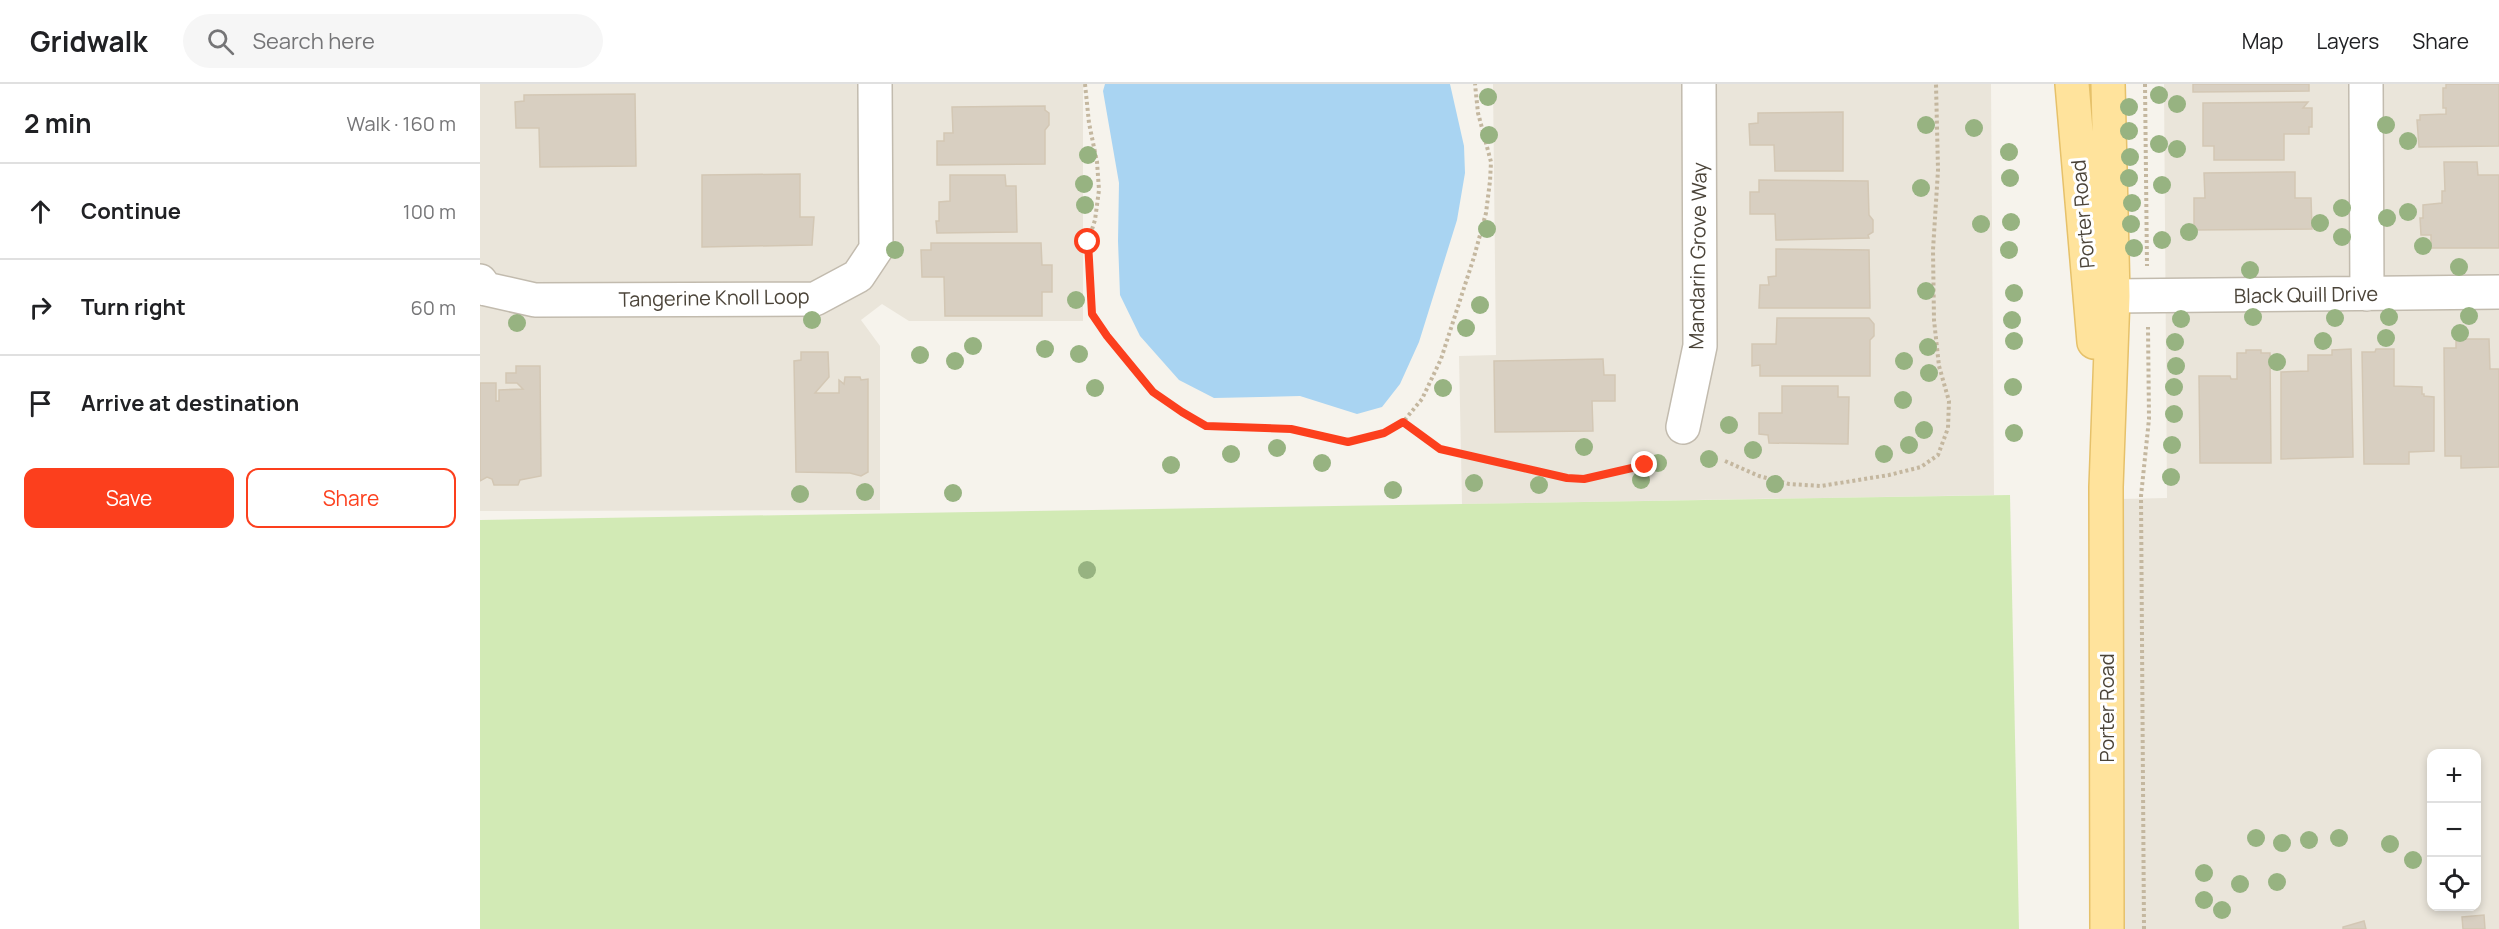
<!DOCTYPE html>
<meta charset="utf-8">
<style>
:root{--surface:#fff;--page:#f6f6f6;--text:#202124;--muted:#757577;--line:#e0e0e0;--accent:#fc3f1d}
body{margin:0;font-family:Manrope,sans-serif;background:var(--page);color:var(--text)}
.controls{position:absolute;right:18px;bottom:18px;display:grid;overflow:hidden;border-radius:12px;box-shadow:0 3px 9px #0003}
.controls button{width:54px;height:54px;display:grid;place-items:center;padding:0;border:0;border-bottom:2px solid var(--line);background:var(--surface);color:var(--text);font:30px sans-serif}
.stop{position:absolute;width:18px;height:18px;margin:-14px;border:4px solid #fc3f1d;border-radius:50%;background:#fff}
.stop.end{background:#fc3f1d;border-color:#fff;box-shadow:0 2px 6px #0008}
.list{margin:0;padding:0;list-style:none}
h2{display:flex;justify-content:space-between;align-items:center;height:78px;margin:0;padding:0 24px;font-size:26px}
h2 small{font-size:20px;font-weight:400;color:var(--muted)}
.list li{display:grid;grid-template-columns:39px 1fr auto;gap:18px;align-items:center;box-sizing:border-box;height:96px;padding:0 24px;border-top:2px solid var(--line)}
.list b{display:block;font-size:22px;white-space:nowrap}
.list em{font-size:20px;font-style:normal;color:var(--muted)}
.actions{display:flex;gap:12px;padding:18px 24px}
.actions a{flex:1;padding:14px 0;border:2px solid var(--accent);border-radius:12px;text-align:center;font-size:21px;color:var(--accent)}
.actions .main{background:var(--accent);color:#fff}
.icon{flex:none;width:33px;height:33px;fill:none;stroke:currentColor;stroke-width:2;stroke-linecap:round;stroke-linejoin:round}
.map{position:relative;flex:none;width:2019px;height:845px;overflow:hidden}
header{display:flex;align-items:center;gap:36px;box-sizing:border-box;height:84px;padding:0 30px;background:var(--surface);border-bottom:2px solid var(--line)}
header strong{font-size:28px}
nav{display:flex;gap:33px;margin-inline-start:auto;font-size:21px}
.search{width:420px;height:54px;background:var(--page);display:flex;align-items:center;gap:15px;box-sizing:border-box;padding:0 21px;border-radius:33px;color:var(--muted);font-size:22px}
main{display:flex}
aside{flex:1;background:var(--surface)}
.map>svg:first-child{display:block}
</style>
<header>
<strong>Gridwalk</strong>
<div class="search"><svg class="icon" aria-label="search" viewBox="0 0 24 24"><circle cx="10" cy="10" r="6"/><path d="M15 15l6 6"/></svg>Search here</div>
<nav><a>Map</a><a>Layers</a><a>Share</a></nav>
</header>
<main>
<aside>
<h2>2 min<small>Walk · 160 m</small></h2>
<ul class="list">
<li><svg class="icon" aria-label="ahead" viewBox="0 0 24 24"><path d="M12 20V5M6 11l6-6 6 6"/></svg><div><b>Continue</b></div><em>100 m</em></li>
<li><svg class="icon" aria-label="right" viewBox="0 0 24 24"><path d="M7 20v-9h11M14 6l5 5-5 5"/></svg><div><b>Turn right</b></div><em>60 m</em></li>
<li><svg class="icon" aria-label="arrive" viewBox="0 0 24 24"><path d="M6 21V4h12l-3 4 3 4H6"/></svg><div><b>Arrive at destination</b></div></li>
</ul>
<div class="actions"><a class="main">Save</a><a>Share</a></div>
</aside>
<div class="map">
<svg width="2019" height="845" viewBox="0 0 2019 845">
<rect width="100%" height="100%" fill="#f6f3ec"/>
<path fill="#eae5da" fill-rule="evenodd" d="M0,0H603V237H429L402,220L381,236L400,262V426L0,427Z
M1013,0H1511L1514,411L982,420L979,272L1016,271Z
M1684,0H2019V845H1644L1640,415L1687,414ZM1952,670H1996V822H1952Z"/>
<path fill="#d2eab5" d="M1530,411L1539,845H0V436Z"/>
<path fill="#a9d4f2" d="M625,0H970L984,62L985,89L977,136L939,258L920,300L902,323L877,330L820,312L734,314L699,296L660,252L640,211L638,157L639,99L623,7Z"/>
<path fill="#d8cfc1" stroke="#d3c7b4" stroke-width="1.5" d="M1713,0H1829V7L1713,8Z
M1966,0H2019V62L1939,63L1937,36H1940V31L1966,30V24H1963V4H1966Z
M155,10L156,82L60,83L59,44H36L35,18L44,17V11Z
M1828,18L1823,24H1832V43H1829V50H1804V76H1734V62H1723V19Z
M565,22V26L569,29V41L565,46V80L457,81V57H464V49H473L472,23Z
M1363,28V87H1295L1294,61H1270L1269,40L1278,39V29Z
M1964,78H1997L1998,91H2019V164H1951V151H1941L1940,134H1943V121L1962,119V107H1965Z
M1815,88V114H1831L1832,145L1714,146V114H1725L1724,89Z
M320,90V133H334L332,161L222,163V91Z
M470,91H525L526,102H536L537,148L457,149L456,137H459V118L470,117Z
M1279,96L1388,97L1389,131L1393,136V148L1388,151L1389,154L1296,156L1295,130H1270V108H1279Z
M451,159H561L562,181H572V208H562V232H465L464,193H442L441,166H451Z
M1296,165L1389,166L1390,224H1279L1280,201H1289L1288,193L1296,192Z
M1297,234H1389L1394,240V252L1390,256V292H1280V281L1272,282V260H1296Z
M1976,255H2009L2010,285H2019V383L1981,384V372H1965L1964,264H1976Z
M1871,265L1873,373L1801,375V288L1828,287V271H1852V266Z
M1896,265H1914V302L1942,303V310H1944V312L1954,313V367L1929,368V380H1884L1882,268H1895Z
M1766,266H1781V269H1790L1791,379H1720L1719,292H1750L1751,295H1757V269H1766Z
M321,268H348L349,293L335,309H359V296L364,300L365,293H380L381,296L388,295V388L381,392L370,389L316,388L314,277L321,276Z
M1123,275L1124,291H1135V317H1112L1113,347L1015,348L1014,277Z
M36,282H60L61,392L40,396L38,401H14L12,395L7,393L0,397V299H16V317H19V306L43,305L37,299H26V289H36Z
M1302,302H1358V313H1369L1368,360L1289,359L1288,351L1279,350V329H1302Z
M2004,831L2005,845H1983L1982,833Z
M1884,837L1886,845H1863V843Z"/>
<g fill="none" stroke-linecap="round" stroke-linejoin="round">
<g stroke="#c2bbae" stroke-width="36">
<path id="minor" d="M1886,0L1887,210
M0,197L6,205L55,216L335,215L378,192L396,165L395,0
M1633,212L2019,208
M1203,343L1220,262L1219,0"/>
</g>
<g stroke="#e6c16a" stroke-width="36">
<path id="major" d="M1592,0L1614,258
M1627,845L1626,403L1633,212L1628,0"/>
</g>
<path stroke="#c4b79f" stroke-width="4" stroke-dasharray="3 3" stroke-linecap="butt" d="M605,0L609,39L617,78L619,106L615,136L608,158L609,195L612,230L627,252L673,308L702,329L726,342L811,345L868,358L904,349L923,338L942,315L961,275L994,173L1006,129L1010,97L1011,78L998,29L995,0
M1665,0L1667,182
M923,338L960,365L1087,394L1104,395L1165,381
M1245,377L1279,392L1309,400L1341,402L1409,391L1441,383L1458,371L1468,344L1469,317L1459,282L1454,236L1453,166L1458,86L1456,0
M1664,845L1661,412L1669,335L1668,243"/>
<use href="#minor" stroke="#fff" stroke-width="33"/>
<use href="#major" stroke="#ffe39c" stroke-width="33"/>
</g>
<g fill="#97b381">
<circle cx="1679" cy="11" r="9"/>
<circle cx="1008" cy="13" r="9"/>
<circle cx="1697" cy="20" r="9"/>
<circle cx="1649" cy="23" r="9"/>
<circle cx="1446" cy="41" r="9"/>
<circle cx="1906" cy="41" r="9"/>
<circle cx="1494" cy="44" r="9"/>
<circle cx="1649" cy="47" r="9"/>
<circle cx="1009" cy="51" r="9"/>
<circle cx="1928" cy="57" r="9"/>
<circle cx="1679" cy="60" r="9"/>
<circle cx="1697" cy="65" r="9"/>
<circle cx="1529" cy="68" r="9"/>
<circle cx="608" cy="71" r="9"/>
<circle cx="1650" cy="73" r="9"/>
<circle cx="1530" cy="94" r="9"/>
<circle cx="1649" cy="94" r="9"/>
<circle cx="604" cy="100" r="9"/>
<circle cx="1682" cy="101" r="9"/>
<circle cx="1441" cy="104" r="9"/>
<circle cx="1652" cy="119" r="9"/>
<circle cx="605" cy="121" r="9"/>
<circle cx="1862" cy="124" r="9"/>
<circle cx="1928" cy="128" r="9"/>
<circle cx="1907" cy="134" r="9"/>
<circle cx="1531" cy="138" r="9"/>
<circle cx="1840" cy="139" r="9"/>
<circle cx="1501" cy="140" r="9"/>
<circle cx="1651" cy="140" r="9"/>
<circle cx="1007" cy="145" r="9"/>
<circle cx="1709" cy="148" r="9"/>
<circle cx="1862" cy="153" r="9"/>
<circle cx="1682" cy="156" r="9"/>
<circle cx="1943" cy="162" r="9"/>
<circle cx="1654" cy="164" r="9"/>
<circle cx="415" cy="166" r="9"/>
<circle cx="1529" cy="166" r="9"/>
<circle cx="1979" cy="183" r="9"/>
<circle cx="1770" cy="186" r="9"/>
<circle cx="1446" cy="207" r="9"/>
<circle cx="1534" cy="209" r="9"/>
<circle cx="596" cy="216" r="9"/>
<circle cx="1000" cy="221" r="9"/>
<circle cx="1989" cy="232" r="9"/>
<circle cx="1773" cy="233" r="9"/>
<circle cx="1909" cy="233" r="9"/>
<circle cx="1855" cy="234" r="9"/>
<circle cx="1701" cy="235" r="9"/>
<circle cx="332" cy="236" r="9"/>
<circle cx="1532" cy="236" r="9"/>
<circle cx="37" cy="239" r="9"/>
<circle cx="986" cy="244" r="9"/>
<circle cx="1980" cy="249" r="9"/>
<circle cx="1906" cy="254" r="9"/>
<circle cx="1534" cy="257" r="9"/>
<circle cx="1843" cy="257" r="9"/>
<circle cx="1695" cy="258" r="9"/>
<circle cx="493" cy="262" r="9"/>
<circle cx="1448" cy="263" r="9"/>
<circle cx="565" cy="265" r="9"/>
<circle cx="599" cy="270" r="9"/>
<circle cx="440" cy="271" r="9"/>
<circle cx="475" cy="277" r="9"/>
<circle cx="1424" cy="277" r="9"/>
<circle cx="1797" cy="278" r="9"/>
<circle cx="1696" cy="282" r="9"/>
<circle cx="1449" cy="289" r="9"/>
<circle cx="1533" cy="303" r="9"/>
<circle cx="1694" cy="303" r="9"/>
<circle cx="615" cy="304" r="9"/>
<circle cx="963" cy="304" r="9"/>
<circle cx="1423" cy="316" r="9"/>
<circle cx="1694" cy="330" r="9"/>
<circle cx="1249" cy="341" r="9"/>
<circle cx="1444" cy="346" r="9"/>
<circle cx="1534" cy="349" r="9"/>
<circle cx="1429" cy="361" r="9"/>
<circle cx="1692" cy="361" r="9"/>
<circle cx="1104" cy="363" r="9"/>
<circle cx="797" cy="364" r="9"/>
<circle cx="1273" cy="366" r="9"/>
<circle cx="751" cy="370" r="9"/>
<circle cx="1404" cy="370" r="9"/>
<circle cx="1229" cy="375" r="9"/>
<circle cx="842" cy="379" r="9"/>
<circle cx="1178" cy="379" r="9"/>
<circle cx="691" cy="381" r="9"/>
<circle cx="1691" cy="393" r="9"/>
<circle cx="1161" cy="396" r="9"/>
<circle cx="994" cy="399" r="9"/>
<circle cx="1295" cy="400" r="9"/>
<circle cx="1059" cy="401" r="9"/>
<circle cx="913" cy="406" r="9"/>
<circle cx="385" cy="408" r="9"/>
<circle cx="473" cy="409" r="9"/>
<circle cx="320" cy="410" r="9"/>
<circle cx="607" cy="486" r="9"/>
<circle cx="1776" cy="754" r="9"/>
<circle cx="1859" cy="754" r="9"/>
<circle cx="1829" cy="756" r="9"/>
<circle cx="1802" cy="759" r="9"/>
<circle cx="1910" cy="760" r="9"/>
<circle cx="1933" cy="776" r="9"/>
<circle cx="1724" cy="789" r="9"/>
<circle cx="1797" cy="798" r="9"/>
<circle cx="1760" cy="800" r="9"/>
<circle cx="1724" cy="816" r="9"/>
<circle cx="1742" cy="826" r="9"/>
</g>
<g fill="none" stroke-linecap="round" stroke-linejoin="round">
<path stroke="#fc3f1d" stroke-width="8" d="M608,158L612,230L627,252L673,308L702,328L726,342L811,345L868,358L904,349L923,338L960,365L1087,394L1104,395L1165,381"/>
</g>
<g text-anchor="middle" stroke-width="6" stroke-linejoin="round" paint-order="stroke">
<g font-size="20" fill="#4b4439" stroke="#fff">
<text transform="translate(1603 130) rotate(-95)" y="7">Porter Road</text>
<text transform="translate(1218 172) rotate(-89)" y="7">Mandarin Grove Way</text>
<text transform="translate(1826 211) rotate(-1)" y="7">Black Quill Drive</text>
<text transform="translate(234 214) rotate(-1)" y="7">Tangerine Knoll Loop</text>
<text transform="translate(1627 624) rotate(-90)" y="7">Porter Road</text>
</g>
</g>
</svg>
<div class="controls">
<button>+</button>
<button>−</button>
<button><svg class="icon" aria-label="locate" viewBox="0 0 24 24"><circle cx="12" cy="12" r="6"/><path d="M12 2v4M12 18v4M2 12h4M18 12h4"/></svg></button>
</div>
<div class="stop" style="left:608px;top:158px"></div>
<div class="stop end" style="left:1165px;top:381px"></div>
</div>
</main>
